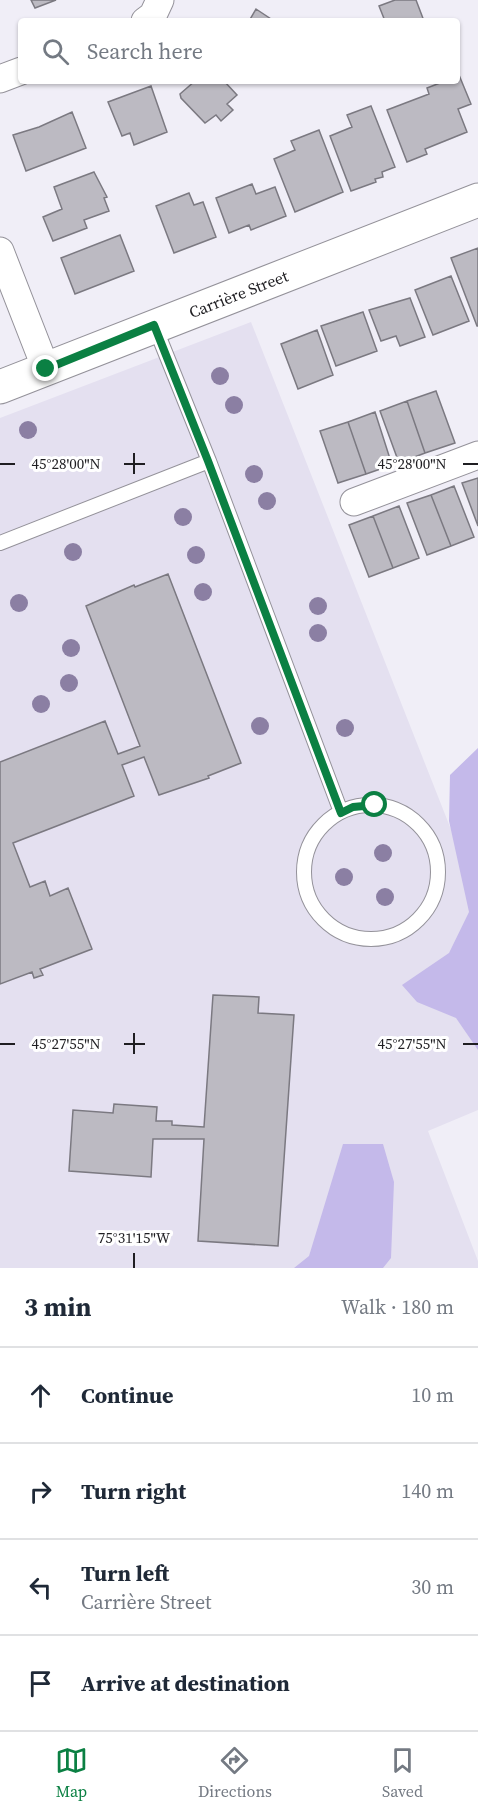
<!DOCTYPE html>
<meta charset="utf-8">
<style>
:root{--surface:#fff;--page:#f2f2f3;--text:#1f2937;--muted:#747a83;--line:#e0e1e3;--accent:#0b8043}
body{margin:0;font-family:"Source Serif 4",serif;background:var(--page);color:var(--text)}
.stop{position:absolute;width:18px;height:18px;margin:-14px;border:4px solid #0b8043;border-radius:50%;background:#fff}
.stop.end{background:#0b8043;border-color:#fff;box-shadow:0 2px 6px #0008}
.list{margin:0;padding:0;list-style:none}
h2{display:flex;justify-content:space-between;align-items:center;height:78px;margin:0;padding:0 24px;font-size:26px}
h2 small{font-size:20px;font-weight:400;color:var(--muted)}
.list li{display:grid;grid-template-columns:39px 1fr auto;gap:18px;align-items:center;box-sizing:border-box;height:96px;padding:0 24px;border-top:2px solid var(--line)}
.list b{display:block;font-size:22px;white-space:nowrap}
.list p{margin:0;font-size:20px;white-space:nowrap;color:var(--muted)}
.list em{font-size:20px;font-style:normal;color:var(--muted)}
.icon{flex:none;width:33px;height:33px;fill:none;stroke:currentColor;stroke-width:2;stroke-linecap:round;stroke-linejoin:round}
.map{position:relative;flex:none;width:478px;height:1268px;overflow:hidden}
.search{position:absolute;background:var(--surface);box-shadow:0 2px 4px #0004;left:18px;right:18px;top:18px;height:66px;display:flex;align-items:center;gap:15px;box-sizing:border-box;padding:0 21px;border-radius:6px;color:var(--muted);font-size:22px}
.sheet{height:462px;background:var(--surface)}
nav{display:flex;justify-content:space-around;align-items:center;box-sizing:border-box;height:84px;border-top:2px solid var(--line);background:var(--surface);font-size:16px;color:var(--muted)}
nav a{display:grid;justify-items:center;gap:3px}
nav .on{color:var(--accent)}
.map>svg:first-child{display:block}
</style>
<div class="map">
<svg width="478" height="1268" viewBox="0 0 478 1268">
<rect width="100%" height="100%" fill="#f0eef7"/>
<path fill="#e4e0f0" d="M251,322L478,898V1110L428,1131L478,1261V1268H0V418Z"/>
<path fill="#c4b9ea" d="M478,748V1050L456,1018L417,1002L402,985L449,953L469,912L449,821L450,775Z
M343,1144H383L394,1182L391,1258L383,1268H294L309,1256Z"/>
<path fill="#bcbac2" stroke="#7b7981" stroke-width="1.5" d="M31,0H56L35,8Z
M395,0H416L424,21H385L379,6Z
M256,9L274,21H249Z
M459,75L471,104L458,109L467,132L425,149L427,154L407,162L387,110L429,94L427,88L445,81H457Z
M195,81H224L237,95L227,104L233,110L221,121L216,115L205,123L181,98L180,94Z
M151,86L167,132L134,145L130,133L122,136L108,102Z
M371,106L395,167L382,172L383,177L375,179L376,182L351,191L330,136L352,127L347,115Z
M72,112L86,148L26,171L13,135L39,127Z
M319,130L343,192L295,212L274,159L295,150L291,141Z
M94,172L107,197L104,198L109,211L84,220L87,228L53,241L43,217L62,209L54,187Z
M252,184L256,194L275,187L286,216L251,230L249,225L229,233L216,198Z
M189,193L194,205L203,202L216,237L174,253L156,206Z
M120,235L134,271L75,294L61,258Z
M478,248V326H477L451,258Z
M451,276L469,321L433,335L415,290Z
M410,298L425,337L400,346L396,336L381,341L369,310Z
M363,312L377,351L336,366L321,326Z
M317,330L333,375L298,389L281,344Z
M436,391L455,443L425,453L407,401Z
M407,401L425,453L399,463L380,411Z
M375,412L392,465L366,474L348,422Z
M348,422L366,474L338,483L320,431Z
M478,478V526L462,483Z
M454,486L474,537L451,546L431,495Z
M431,495L451,546L427,555L407,503Z
M399,506L419,558L393,568L373,516Z
M373,516L393,568L369,577L349,525Z
M168,574L241,763L208,776L209,778L159,795L144,757L122,765L134,796L13,843L30,887L45,881L50,896L68,888L92,949L40,969L43,975L34,978L32,972L0,984V762L105,721L118,754L140,746L86,606L134,585L135,587Z
M213,995L259,997L258,1013L294,1015L278,1246L198,1241L204,1139H153L151,1177L69,1171L73,1110L113,1113L114,1104L157,1107L156,1121H172V1125L204,1127Z"/>
<g fill="none" stroke-linecap="round" stroke-linejoin="round">
<g stroke="#94929a" stroke-width="16">
<path id="service" d="M155,327L209,461L341,812
M0,543L209,461
M304 872a67 67 0 1 1 134 0a67 67 0 1 1-134 0Z"/>
</g>
<g stroke="#94929a" stroke-width="29">
<path id="minor" d="M145,21L153,15L160,0
M0,79L21,71
M0,251L46,369
M354,502L478,455"/>
</g>
<g stroke="#94929a" stroke-width="35">
<g id="tertiary">
<path id="s1" d="M0,387L478,200"/>
</g>
</g>
<use href="#service" stroke="#fff" stroke-width="14"/>
<use href="#minor" stroke="#fff" stroke-width="27"/>
<use href="#tertiary" stroke="#fff" stroke-width="33"/>
</g>
<g fill="#8b7fa3">
<circle cx="220" cy="376" r="9"/>
<circle cx="234" cy="405" r="9"/>
<circle cx="28" cy="430" r="9"/>
<circle cx="254" cy="474" r="9"/>
<circle cx="267" cy="501" r="9"/>
<circle cx="183" cy="517" r="9"/>
<circle cx="73" cy="552" r="9"/>
<circle cx="196" cy="555" r="9"/>
<circle cx="203" cy="592" r="9"/>
<circle cx="19" cy="603" r="9"/>
<circle cx="318" cy="606" r="9"/>
<circle cx="318" cy="633" r="9"/>
<circle cx="71" cy="648" r="9"/>
<circle cx="69" cy="683" r="9"/>
<circle cx="41" cy="704" r="9"/>
<circle cx="260" cy="726" r="9"/>
<circle cx="345" cy="728" r="9"/>
<circle cx="383" cy="853" r="9"/>
<circle cx="344" cy="877" r="9"/>
<circle cx="385" cy="897" r="9"/>
</g>
<g fill="none" stroke-linecap="round" stroke-linejoin="round">
<path stroke="#0b8043" stroke-width="8" d="M46,369L154,325L208,461L341,813L353,807L375,805"/>
</g>
<path fill="none" stroke="#1f1e22" stroke-width="2" d="M134,453V474M0,464H15M124,464H145M463,464H478M134,1033V1054M0,1044H15M124,1044H145M463,1044H478M134,1253V1268"/>
<g text-anchor="middle" stroke-width="6" stroke-linejoin="round" paint-order="stroke">
<g font-size="16" fill="#1f1e22" stroke="#fff">
<text dy="6" stroke="none"><textPath href="#s1" startOffset="256">Carrière Street</textPath></text>
</g>
</g>
<g font-size="15" text-anchor="middle" fill="#1f1e22" stroke="#fff" stroke-width="6" stroke-linejoin="round" paint-order="stroke">
<text x="66" y="469">45°28'00"N</text>
<text x="412" y="469">45°28'00"N</text>
<text x="66" y="1049">45°27'55"N</text>
<text x="412" y="1049">45°27'55"N</text>
<text x="134" y="1243">75°31'15"W</text>
</g>
</svg>
<div class="stop" style="left:375px;top:805px"></div>
<div class="stop end" style="left:46px;top:369px"></div>
<div class="search"><svg class="icon" aria-label="search" viewBox="0 0 24 24"><circle cx="10" cy="10" r="6"/><path d="M15 15l6 6"/></svg>Search here</div>
</div>
<section class="sheet">
<h2>3 min<small>Walk · 180 m</small></h2>
<ul class="list">
<li><svg class="icon" aria-label="ahead" viewBox="0 0 24 24"><path d="M12 20V5M6 11l6-6 6 6"/></svg><div><b>Continue</b></div><em>10 m</em></li>
<li><svg class="icon" aria-label="right" viewBox="0 0 24 24"><path d="M7 20v-9h11M14 6l5 5-5 5"/></svg><div><b>Turn right</b></div><em>140 m</em></li>
<li><svg class="icon" aria-label="left" viewBox="0 0 24 24"><path d="M17 20v-9H6M10 6l-5 5 5 5"/></svg><div><b>Turn left</b><p>Carrière Street</p></div><em>30 m</em></li>
<li><svg class="icon" aria-label="arrive" viewBox="0 0 24 24"><path d="M6 21V4h12l-3 4 3 4H6"/></svg><div><b>Arrive at destination</b></div></li>
</ul>
</section>
<nav>
<a class="on"><svg class="icon" aria-label="map" viewBox="0 0 24 24"><path d="M3 6l6-2 6 2 6-2v14l-6 2-6-2-6 2zM9 4v14M15 6v14"/></svg>Map</a>
<a><svg class="icon" aria-label="directions" viewBox="0 0 24 24"><path d="M12 3l9 9-9 9-9-9zM9 14v-3h6M13 9l2 2-2 2"/></svg>Directions</a>
<a><svg class="icon" aria-label="saved" viewBox="0 0 24 24"><path d="M7 4h10v16l-5-4-5 4z"/></svg>Saved</a>
</nav>
